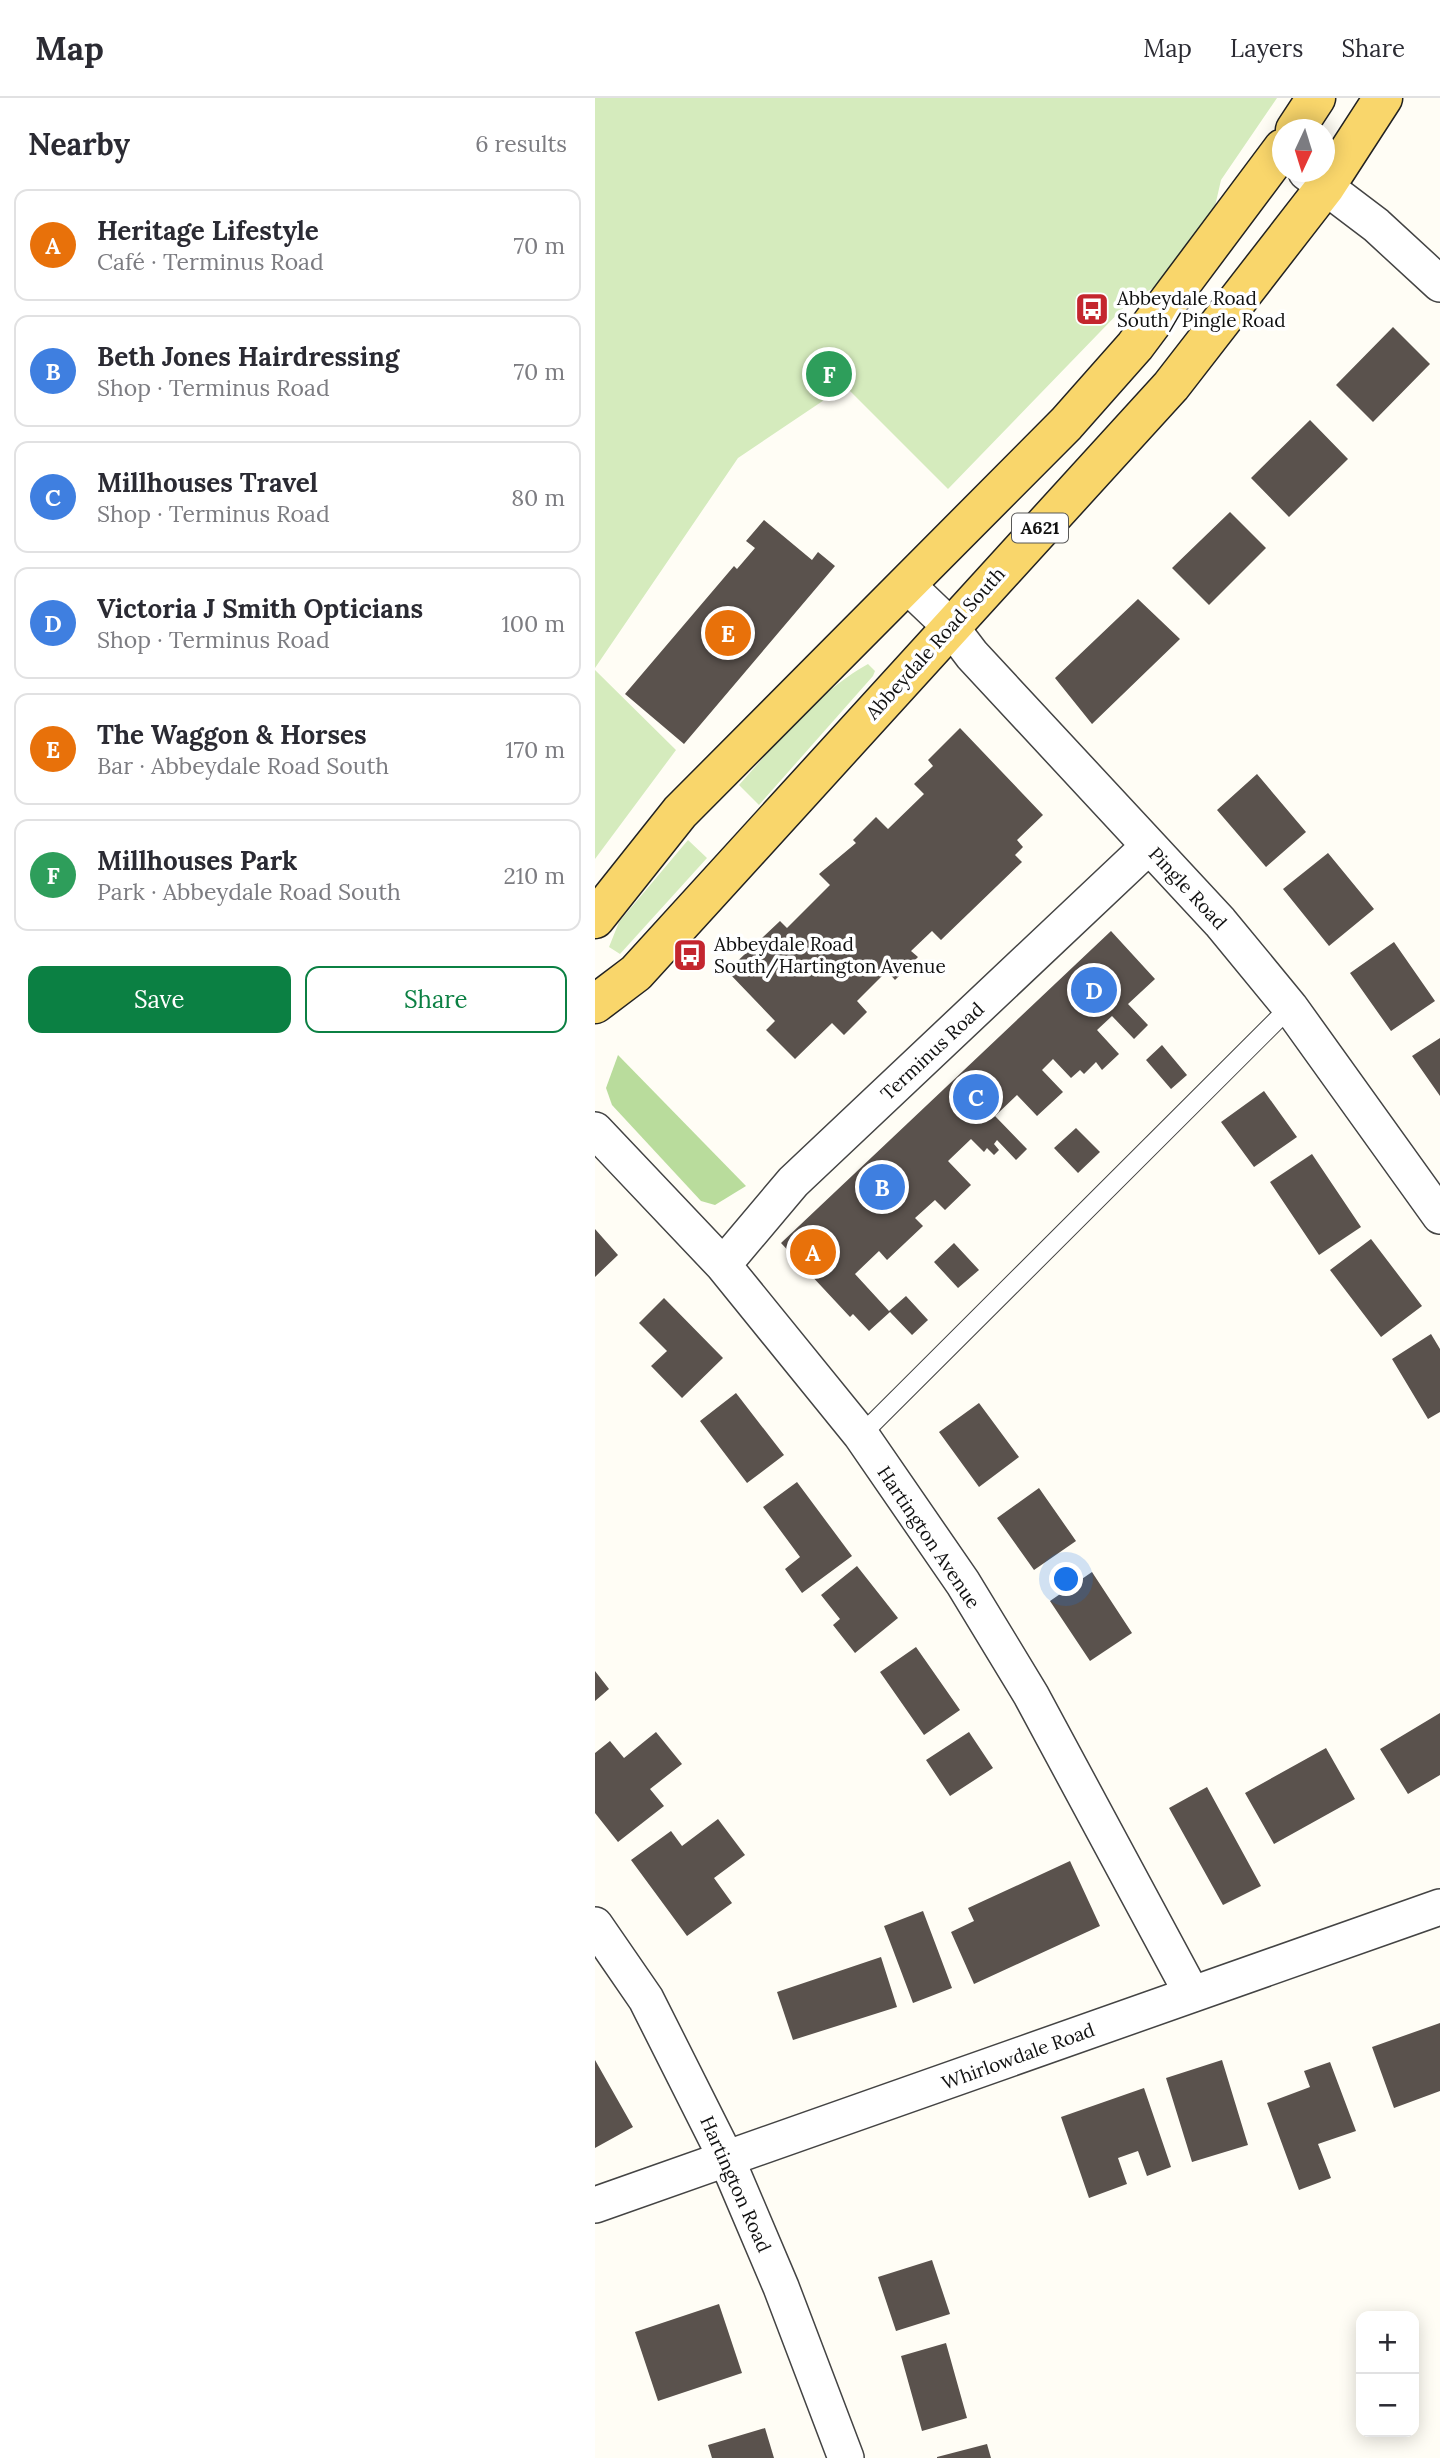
<!DOCTYPE html>
<meta charset="utf-8">
<style>
:root{--surface:#fff;--page:#f2f2f3;--text:#2b2b33;--muted:#7c7c81;--line:#e1e1e2;--accent:#0b8043}
body{margin:0;font-family:Lora,serif;background:var(--page);color:var(--text)}
.controls{position:absolute;right:21px;bottom:21px;display:grid;overflow:hidden;border-radius:14px;box-shadow:0 4px 18px #0003}
.controls button{width:63px;height:63px;display:grid;place-items:center;padding:0;border:0;border-bottom:2px solid var(--line);background:var(--surface);color:var(--text);font:35px sans-serif}
.compass{position:absolute;left:677px;top:21px;width:63px;height:63px;border-radius:50%;background:var(--surface);box-shadow:0 4px 18px #0003;rotate:184deg}
.you{position:absolute;left:472px;top:1482px;width:24px;height:24px;margin:-18px;border:5px solid #fff;border-radius:50%;background:#1a73e8;box-shadow:0 0 0 10px #1a73e833}
.badge{display:grid;place-items:center;width:46px;height:46px;border-radius:50%;background:var(--accent);color:#fff;font-size:23px;font-weight:700}
.pin{position:absolute;translate:-50% -50%;border:4px solid #fff;box-shadow:0 2px 7px #0006}
.list{margin:0;padding:0;list-style:none}
h2{display:flex;justify-content:space-between;align-items:center;height:91px;margin:0;padding:0 28px;font-size:30px}
h2 small{font-size:23px;font-weight:400;color:var(--muted)}
.list li{display:grid;grid-template-columns:46px 1fr auto;gap:21px;align-items:center;box-sizing:border-box;height:112px;margin:0 14px 14px;padding:0 14px;border:2px solid var(--line);border-radius:14px}
.list b{display:block;font-size:26px;white-space:nowrap}
.list p{margin:0;font-size:23px;white-space:nowrap;color:var(--muted)}
.list em{font-size:23px;font-style:normal;color:var(--muted)}
.actions{display:flex;gap:14px;padding:21px 28px}
.actions a{flex:1;padding:16px 0;border:2px solid var(--accent);border-radius:14px;text-align:center;font-size:24px;color:var(--accent)}
.actions .main{background:var(--accent);color:#fff}
.map{position:relative;flex:none;width:845px;height:2360px;overflow:hidden}
header{display:flex;align-items:center;gap:42px;box-sizing:border-box;height:98px;padding:0 35px;background:var(--surface);border-bottom:2px solid var(--line)}
header strong{font-size:33px}
nav{display:flex;gap:38px;margin-inline-start:auto;font-size:24px}
main{display:flex}
aside{flex:1;background:var(--surface)}
.map>svg:first-child{display:block}
</style>
<header>
<strong>Map</strong>
<nav><a>Map</a><a>Layers</a><a>Share</a></nav>
</header>
<main>
<aside>
<h2>Nearby<small>6 results</small></h2>
<ul class="list">
<li><span class="badge" style="background:#e8710a">A</span><div><b>Heritage Lifestyle</b><p>Café · Terminus Road</p></div><em>70 m</em></li>
<li><span class="badge" style="background:#3f7fe0">B</span><div><b>Beth Jones Hairdressing</b><p>Shop · Terminus Road</p></div><em>70 m</em></li>
<li><span class="badge" style="background:#3f7fe0">C</span><div><b>Millhouses Travel</b><p>Shop · Terminus Road</p></div><em>80 m</em></li>
<li><span class="badge" style="background:#3f7fe0">D</span><div><b>Victoria J Smith Opticians</b><p>Shop · Terminus Road</p></div><em>100 m</em></li>
<li><span class="badge" style="background:#e8710a">E</span><div><b>The Waggon &amp; Horses</b><p>Bar · Abbeydale Road South</p></div><em>170 m</em></li>
<li><span class="badge" style="background:#2e9e5b">F</span><div><b>Millhouses Park</b><p>Park · Abbeydale Road South</p></div><em>210 m</em></li>
</ul>
<div class="actions"><a class="main">Save</a><a>Share</a></div>
</aside>
<div class="map">
<svg width="845" height="2360" viewBox="0 0 845 2360">
<rect width="100%" height="100%" fill="#fffdf5"/>
<path fill="#d5ebbd" d="M0,0H682L626,82L608,161L534,204L353,391L250,288L143,360L0,570Z
M273,566L280,573L278,578L164,707L144,687C183,644 221,595 273,566Z
M0,572L81,652L0,761Z
M93,742L112,760L25,856L14,849L24,824Z"/>
<path fill="#b9dc9c" d="M23,957L151,1088L120,1107L106,1103L17,1007L11,990Z"/>
<path fill="#5a524d" d="M798,229L835,266L778,324L741,287Z
M715,322L753,361L694,419L656,380Z
M635,414L671,450L614,507L577,470Z
M169,422L217,462L223,454L240,468L89,646L30,596L139,468L142,471L160,450L151,443Z
M543,501L585,541L497,626L460,580Z
M365,630L448,717L422,742L428,749L420,757L427,764L346,842L337,833L316,853L323,859L300,882L292,873L262,903L272,914L249,937L237,925L200,961L171,932L180,923L132,873L185,823L192,830L235,787L224,776L261,745L258,742L281,719L293,731L329,696L319,686L338,668L333,662Z
M662,676L711,734L671,769L622,712Z
M733,755L779,811L734,848L688,791Z
M516,833L560,881L533,906L553,927L539,941L517,918L502,932L524,956L507,972L501,964L489,976L485,972L476,980L458,961L447,972L468,994L442,1018L422,997L400,1018L432,1051L421,1062L402,1042L399,1046L404,1052L399,1057L392,1050L389,1054L376,1041L353,1063L376,1087L350,1112L340,1102L320,1120L328,1128L292,1162L284,1153L260,1176L294,1213L311,1198L333,1222L317,1237L295,1214L274,1233L258,1216L255,1219L186,1145Z
M799,844L840,903L796,933L755,875Z
M845,940V998L817,958Z
M567,947L592,977L576,991L551,962Z
M669,993L702,1039L659,1069L626,1024Z
M481,1030L505,1054L483,1075L459,1050Z
M717,1056L766,1129L724,1157L675,1084Z
M0,1131L23,1157L0,1179Z
M776,1141L827,1208L786,1239L735,1172Z
M359,1145L384,1172L363,1190L339,1164Z
M69,1200L128,1260L87,1300L56,1268L72,1253L44,1225Z
M836,1236L845,1251V1314L833,1321L797,1261Z
M141,1295L189,1357L152,1385L105,1323Z
M384,1305L424,1359L384,1389L344,1334Z
M202,1384L257,1458L207,1495L190,1471L205,1459L168,1409Z
M444,1390L481,1443L439,1472L402,1420Z
M262,1468L303,1520L260,1555L238,1527L245,1521L226,1497Z
M497,1474L537,1535L495,1563L455,1503Z
M321,1549L365,1612L329,1637L285,1574Z
M0,1573L14,1591L0,1603Z
M845,1615V1677L813,1696L785,1651Z
M61,1634L87,1666L55,1691L69,1708L23,1744L0,1715V1655L15,1643L29,1660Z
M374,1634L398,1670L355,1698L331,1662Z
M731,1650L760,1701L679,1746L650,1695Z
M612,1689L666,1788L628,1807L574,1710Z
M123,1721L150,1757L119,1780L137,1805L92,1838L36,1762L76,1733L87,1748Z
M475,1763L505,1828L379,1886L356,1834L379,1823L373,1810Z
M328,1813L357,1890L318,1905L289,1828Z
M286,1859L302,1909L198,1942L182,1894Z
M845,1925V1993L799,2010L777,1949Z
M0,1962L38,2029L0,2050Z
M627,1962L653,2047L597,2064L571,1980Z
M735,1964L761,2033L723,2046L736,2080L704,2092L672,2005L715,1989L709,1973Z
M549,1990L576,2069L552,2078L543,2053L523,2060L532,2086L494,2100L466,2019Z
M337,2162L355,2216L301,2233L283,2179Z
M124,2206L147,2275L63,2303L40,2234Z
M351,2245L372,2320L327,2333L306,2258Z
M170,2330L179,2360H117L113,2347Z
M392,2346L396,2360H342V2359Z"/>
<g fill="none" stroke-linecap="round" stroke-linejoin="round">
<g stroke="#444" stroke-width="20">
<path id="service" d="M266,1337L695,909"/>
</g>
<g stroke="#444" stroke-width="38">
<path id="minor" d="M711,74L781,127L845,186
M311,486L355,528L377,557L625,824L695,909L845,1118
M0,1032L128,1167L266,1337L368,1485L436,1597L597,1896
M128,1167L198,1084L554,748
M0,1827L51,1901L132,2062L186,2189L251,2360
M0,2107L845,1809"/>
</g>
<g stroke="#222" stroke-width="41">
<path id="primary" d="M700,32L721,0
M0,821L85,714L471,326L540,248L688,50
M0,906L41,875L576,288L731,88L788,0"/>
</g>
<use href="#service" stroke="#fff" stroke-width="18"/>
<use href="#minor" stroke="#fff" stroke-width="35"/>
<use href="#primary" stroke="#f9d66b" stroke-width="38"/>
</g>
<defs>
<g id="bus-square" transform="scale(1.75)"><rect x="-9" y="-9" width="18" height="18" rx="4" fill="#c4262e" stroke="#fff"/><path d="M-5-6H5V4H4V6H2V4H-2V6H-4V4H-5ZM-3.5-4V0h7V-4ZM-3.5 1.2v1.5H-2V1.2ZM2 1.2v1.5H3.5V1.2Z" fill="#fff"/></g>
</defs>
<g fill-rule="evenodd">
<use href="#bus-square" x="497" y="211"/>
<use href="#bus-square" x="95" y="857"/>
</g>
<g text-anchor="middle" stroke-width="7" stroke-linejoin="round" paint-order="stroke">
<rect fill="#fff" stroke="#585858" stroke-width="2" x="417" y="415.5" width="56" height="29" rx="5"/>
<g font-size="18" font-weight="bold" fill="#111">
<text x="445" y="436">A621</text>
</g>
<g font-size="19" fill="#111" stroke="#fff" text-anchor="start">
<text x="522" y="207">Abbeydale Road<tspan x="522" dy="22">South/Pingle Road</tspan></text>
<text x="119" y="853">Abbeydale Road<tspan x="119" dy="22">South/Hartington Avenue</tspan></text>
</g>
<g font-size="19" fill="#111" stroke="#fff">
<text transform="translate(340 545) rotate(-48)" y="7">Abbeydale Road South</text>
<text transform="translate(593 790) rotate(47)" y="7">Pingle Road</text>
<text transform="translate(337 953) rotate(-43)" y="7">Terminus Road</text>
<text transform="translate(334 1439) rotate(56)" y="7">Hartington Avenue</text>
<text transform="translate(423 1958) rotate(-20)" y="7">Whirlowdale Road</text>
<text transform="translate(141 2086) rotate(66)" y="7">Hartington Road</text>
</g>
</g>
</svg>
<div class="controls">
<button>+</button>
<button>−</button>
</div>
<svg class="compass" viewBox="-18 -18 36 36"><path d="M0-13l5 13h-10z" fill="#e53935"/><path d="M0 13l5-13h-10z" fill="#7c7c81"/></svg>
<div class="you"></div>
<div class="pin badge" style="left:218px;top:1154px;background:#e8710a">A</div>
<div class="pin badge" style="left:287px;top:1089px;background:#3f7fe0">B</div>
<div class="pin badge" style="left:381px;top:999px;background:#3f7fe0">C</div>
<div class="pin badge" style="left:499px;top:892px;background:#3f7fe0">D</div>
<div class="pin badge" style="left:133px;top:535px;background:#e8710a">E</div>
<div class="pin badge" style="left:234px;top:276px;background:#2e9e5b">F</div>
</div>
</main>
